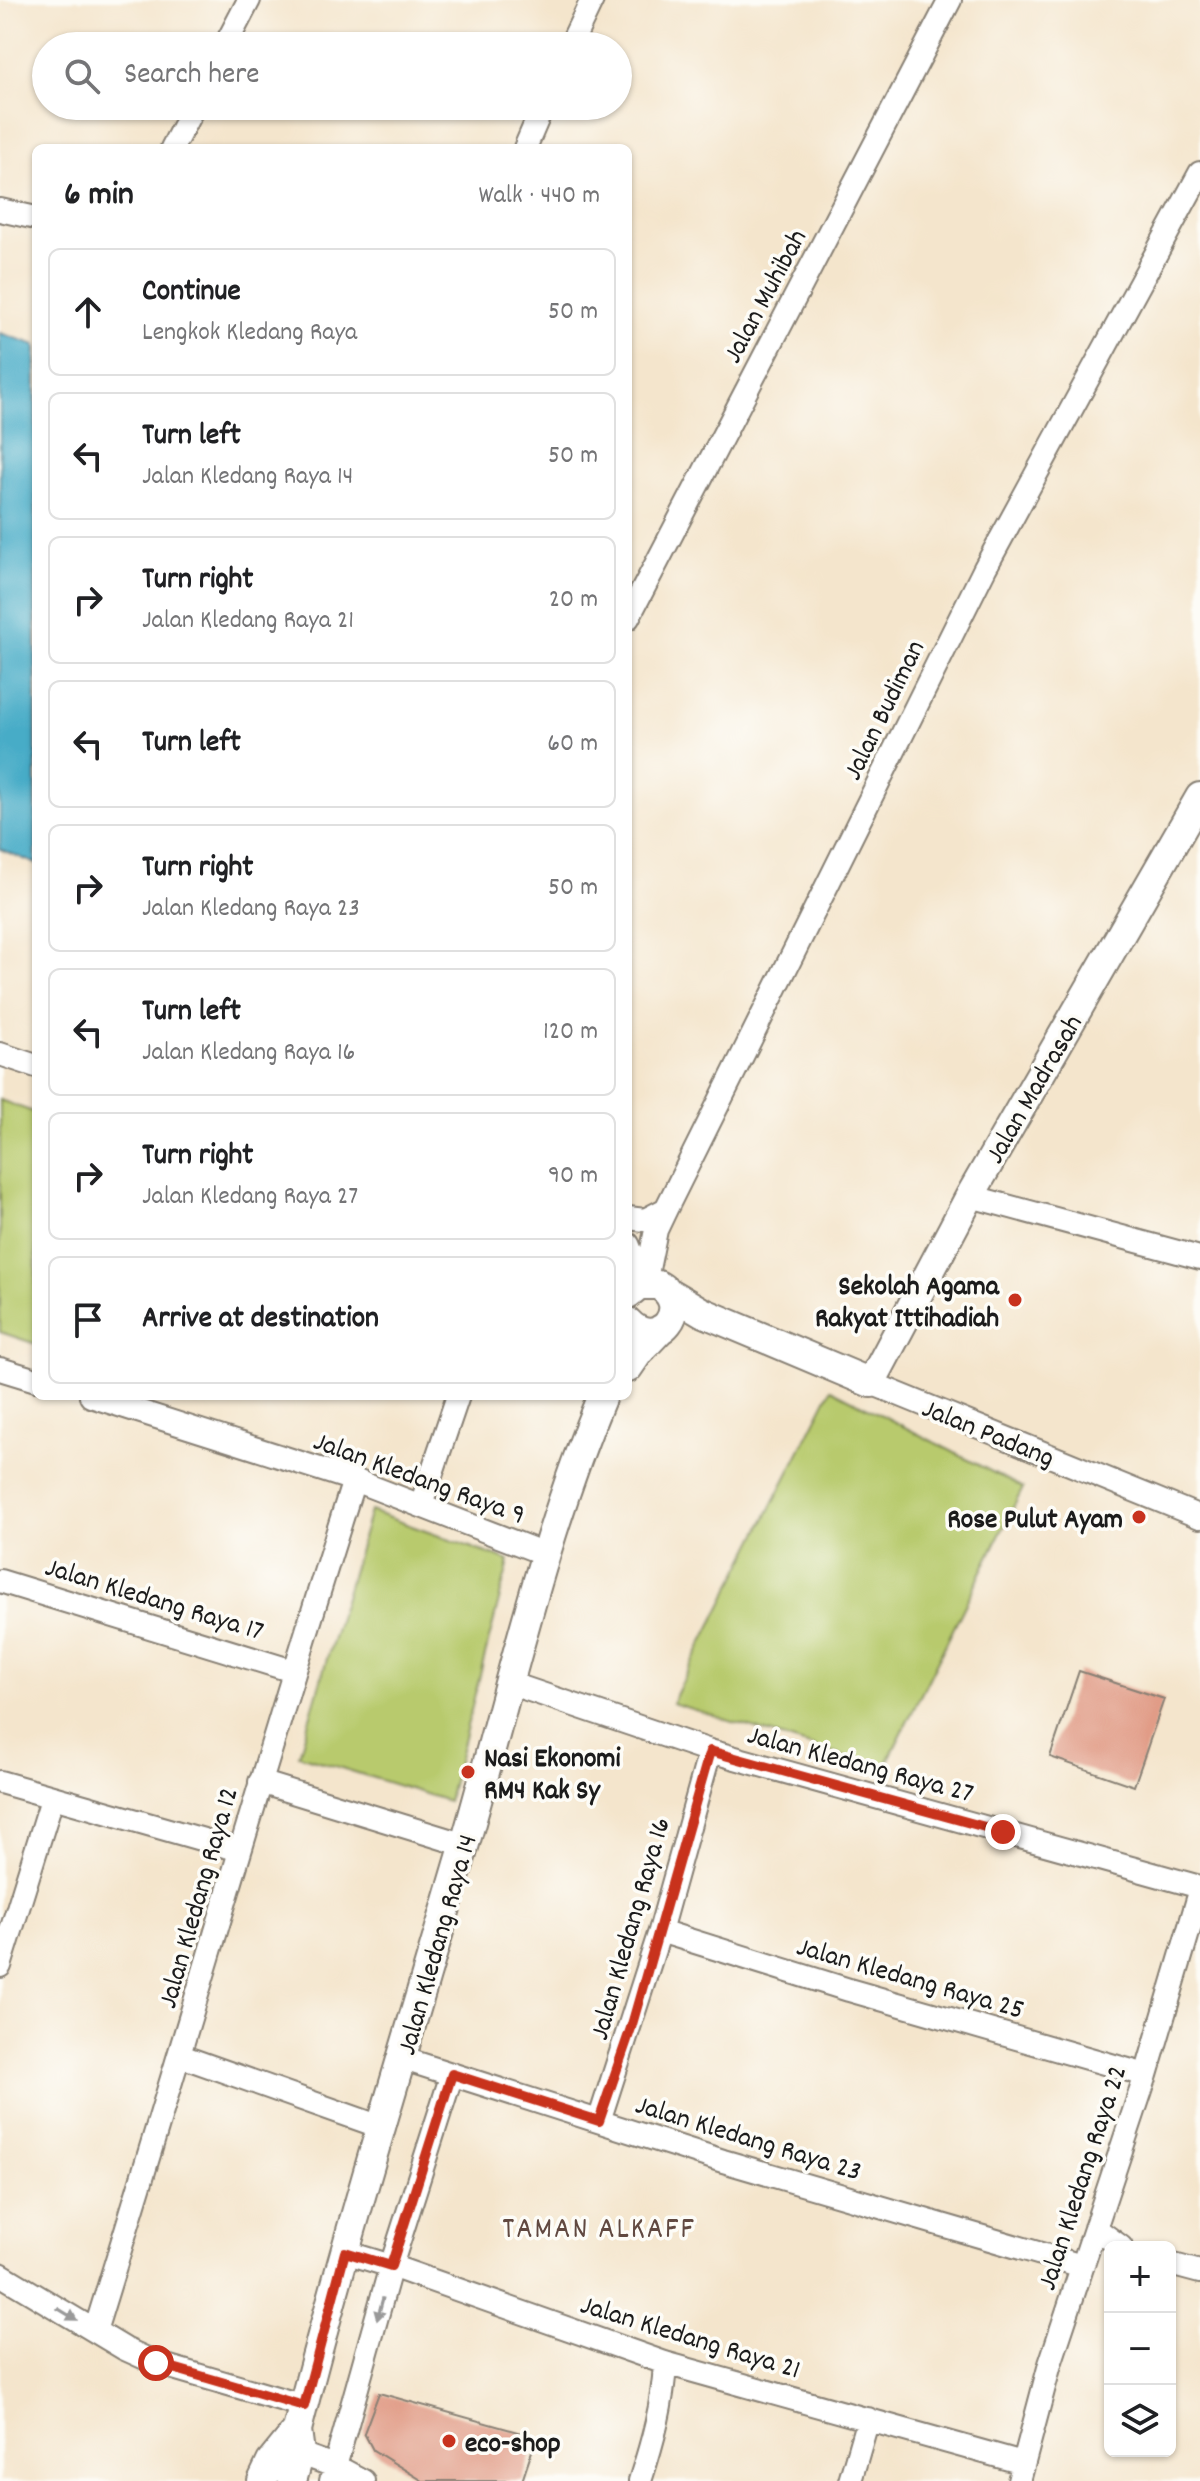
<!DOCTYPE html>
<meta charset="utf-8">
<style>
:root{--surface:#fff;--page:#f2f2f2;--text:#202124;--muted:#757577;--line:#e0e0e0}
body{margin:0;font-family:Dekko,sans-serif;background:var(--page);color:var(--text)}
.controls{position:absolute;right:24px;bottom:24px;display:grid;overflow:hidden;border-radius:12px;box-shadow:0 2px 6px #0004}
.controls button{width:72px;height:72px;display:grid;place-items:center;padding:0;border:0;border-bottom:2px solid var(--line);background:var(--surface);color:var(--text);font:40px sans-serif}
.stop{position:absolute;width:24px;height:24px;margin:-18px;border:6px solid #c8321e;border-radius:50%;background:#fff}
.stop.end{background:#c8321e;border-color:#fff;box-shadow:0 2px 8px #0008}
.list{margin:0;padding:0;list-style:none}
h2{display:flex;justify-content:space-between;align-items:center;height:104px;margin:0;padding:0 32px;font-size:34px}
h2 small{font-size:26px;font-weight:400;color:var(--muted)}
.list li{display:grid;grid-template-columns:52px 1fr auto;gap:24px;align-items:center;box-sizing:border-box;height:128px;margin:0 16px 16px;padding:0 16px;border:2px solid var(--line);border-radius:12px}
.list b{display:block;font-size:30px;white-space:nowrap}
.list p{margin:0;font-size:26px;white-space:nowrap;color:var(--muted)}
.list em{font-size:26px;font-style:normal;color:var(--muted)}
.icon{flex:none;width:44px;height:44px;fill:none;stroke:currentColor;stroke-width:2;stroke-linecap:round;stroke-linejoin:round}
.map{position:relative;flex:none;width:1200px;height:2481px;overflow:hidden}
.search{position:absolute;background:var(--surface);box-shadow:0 2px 6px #0004;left:32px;top:32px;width:600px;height:88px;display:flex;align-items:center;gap:20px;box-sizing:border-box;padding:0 28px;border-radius:44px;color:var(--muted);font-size:30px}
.panel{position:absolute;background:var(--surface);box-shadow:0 2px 6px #0004;left:32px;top:144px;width:600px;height:1256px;border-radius:12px}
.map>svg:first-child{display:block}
</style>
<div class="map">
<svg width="1200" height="2481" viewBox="0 0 1200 2481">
<rect width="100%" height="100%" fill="#fdfcf7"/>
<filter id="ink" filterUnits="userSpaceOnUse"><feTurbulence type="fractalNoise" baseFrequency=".0125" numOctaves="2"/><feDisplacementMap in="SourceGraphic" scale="16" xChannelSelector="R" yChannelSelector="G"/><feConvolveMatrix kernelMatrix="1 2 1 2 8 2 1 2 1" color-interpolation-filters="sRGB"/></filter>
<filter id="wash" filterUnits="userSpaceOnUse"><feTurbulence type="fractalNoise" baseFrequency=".006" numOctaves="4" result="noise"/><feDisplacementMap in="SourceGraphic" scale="32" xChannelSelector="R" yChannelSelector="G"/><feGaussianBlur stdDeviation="1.8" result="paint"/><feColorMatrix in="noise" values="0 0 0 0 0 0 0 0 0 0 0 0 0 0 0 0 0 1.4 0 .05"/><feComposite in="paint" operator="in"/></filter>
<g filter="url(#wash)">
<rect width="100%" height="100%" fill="#f4e5cc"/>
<path fill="#b8ca6d" stroke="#6a7344" stroke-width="2" d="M0,1100L36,1113V1344L0,1332Z
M831,1389L1023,1488L884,1769L672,1703Z
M370,1511L509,1561L448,1801L299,1755Z"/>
<path fill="#47acc7" stroke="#326472" stroke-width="2" d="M0,333L36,345V864L0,849Z"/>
<g id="blocks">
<path fill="#e19c87" d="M1079,1671L1164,1699L1134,1786L1050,1757Z
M379,2393L525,2434L533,2448L522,2481H423L373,2450L364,2433Z"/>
</g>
</g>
<g filter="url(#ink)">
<use href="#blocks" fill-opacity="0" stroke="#888074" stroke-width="2"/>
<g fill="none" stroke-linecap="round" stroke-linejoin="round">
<g stroke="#888074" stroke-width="26">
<path id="minor" d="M225,46L249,0
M570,46L592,0
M172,148L194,106
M525,148L543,106
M0,210L36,218
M628,618L950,0
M0,1054L36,1066
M970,1196L1200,1258
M628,1218L645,1220L666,1209
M628,1244L644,1283
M645,1284L656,1230L666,1209L985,568L1200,173
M0,1369L36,1380
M871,1383L1200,1517
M91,1396L354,1480L545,1554
M421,1505L458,1396
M0,1581L293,1671
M509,1683L710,1751L1200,1887
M0,1782L239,1850
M260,1782L465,1845
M660,1931L849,1990L1146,2075
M0,1966L52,1799
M181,2056L381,2127
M401,2058L723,2161L1082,2266
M599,2121L660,1931L710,1751
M1095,2228L1121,2247
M345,2252L391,2266L665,2363L1023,2463
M1170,2264L1200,2272
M0,2274L125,2349L156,2363L304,2406
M95,2331C183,2048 264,1763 354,1480
M287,2449L337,2467L363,2481
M331,2481L391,2266L452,2074
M640,2481C653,2441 663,2405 665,2363
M850,2481L868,2419
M1019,2481L1050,2364L1146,2075L1200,1892"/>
</g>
<g stroke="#888074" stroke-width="32">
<path id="tertiary" d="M668,1292L702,1312L871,1383L970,1196L1200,797
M628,1294L639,1285H658C695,1306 657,1354 628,1322
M628,1368L639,1352L661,1329
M262,2481L271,2462L297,2430
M292,2481L300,2453L297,2430C347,2234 407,2041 464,1847C508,1696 541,1541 602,1396"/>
</g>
<use href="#minor" stroke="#fff" stroke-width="22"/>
<use href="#tertiary" stroke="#fff" stroke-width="28"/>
</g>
<defs><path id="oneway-solid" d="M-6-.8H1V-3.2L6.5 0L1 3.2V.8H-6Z" transform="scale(2)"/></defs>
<g fill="#999">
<use href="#oneway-solid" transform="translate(380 2309) rotate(105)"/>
<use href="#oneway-solid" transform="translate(67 2314) rotate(31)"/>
</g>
</g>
<g fill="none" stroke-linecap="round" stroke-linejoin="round" filter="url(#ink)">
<path stroke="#c8321e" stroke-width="10" d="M156,2363L304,2406L345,2252L391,2266L452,2074L599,2121L631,2028L710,1751L1003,1832"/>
</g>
<g fill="#c8321e" stroke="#fdfcf7" stroke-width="3">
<circle cx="1015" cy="1300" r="8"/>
<circle cx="1139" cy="1517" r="8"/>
<circle cx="468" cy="1772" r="8"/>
<circle cx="449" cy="2441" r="8"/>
</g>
<g text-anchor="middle" stroke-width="7" stroke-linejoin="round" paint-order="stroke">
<g font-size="28" fill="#1c1c1c" stroke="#fdfcf7">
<text transform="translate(763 295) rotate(-62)" y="10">Jalan Muhibah</text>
<text transform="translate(882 709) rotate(-64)" y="10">Jalan Budiman</text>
<text transform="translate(1032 1088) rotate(-60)" y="10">Jalan Madrasah</text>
<text transform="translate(989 1431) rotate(22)" y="10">Jalan Padang</text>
<text transform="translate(420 1476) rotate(20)" y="10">Jalan Kledang Raya 9</text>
<text transform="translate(155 1597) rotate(17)" y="10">Jalan Kledang Raya 17</text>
<text transform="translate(861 1762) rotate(15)" y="10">Jalan Kledang Raya 27</text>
<text transform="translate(196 1897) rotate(-74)" y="10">Jalan Kledang Raya 12</text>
<text transform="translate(628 1928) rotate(-74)" y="10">Jalan Kledang Raya 16</text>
<text transform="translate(435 1944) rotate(-74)" y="10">Jalan Kledang Raya 14</text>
<text transform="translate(911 1976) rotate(16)" y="10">Jalan Kledang Raya 25</text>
<text transform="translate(749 2136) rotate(17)" y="10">Jalan Kledang Raya 23</text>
<text transform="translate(1080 2177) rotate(-72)" y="10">Jalan Kledang Raya 22</text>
<text transform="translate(691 2335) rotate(17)" y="10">Jalan Kledang Raya 21</text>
</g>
<g font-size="28" font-weight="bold" fill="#1c1c1c" stroke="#fdfcf7" text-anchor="end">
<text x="999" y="1294">Sekolah Agama<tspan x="999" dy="32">Rakyat Ittihadiah</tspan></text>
<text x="1123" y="1527">Rose Pulut Ayam</text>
<text x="484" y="1766" text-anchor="start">Nasi Ekonomi<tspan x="484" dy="32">RM4 Kak Sy</tspan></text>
<text x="465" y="2451" text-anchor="start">eco-shop</text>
</g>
<g font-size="30" letter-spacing="2" fill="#614941" stroke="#fdfcf7">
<text x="599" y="2237">TAMAN ALKAFF</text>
</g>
</g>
</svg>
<div class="controls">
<button>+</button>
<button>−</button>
<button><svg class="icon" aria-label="layers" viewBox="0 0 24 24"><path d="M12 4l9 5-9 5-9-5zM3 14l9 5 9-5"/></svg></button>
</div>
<div class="stop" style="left:156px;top:2363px"></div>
<div class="stop end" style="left:1003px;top:1832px"></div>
<div class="search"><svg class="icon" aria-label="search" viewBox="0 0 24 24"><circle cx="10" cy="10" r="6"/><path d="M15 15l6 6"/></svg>Search here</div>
<section class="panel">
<h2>6 min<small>Walk · 440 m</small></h2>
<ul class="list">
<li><svg class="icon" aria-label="ahead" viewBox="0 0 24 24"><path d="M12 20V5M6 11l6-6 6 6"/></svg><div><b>Continue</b><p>Lengkok Kledang Raya</p></div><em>50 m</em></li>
<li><svg class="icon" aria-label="left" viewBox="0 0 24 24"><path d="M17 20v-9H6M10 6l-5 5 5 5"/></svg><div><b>Turn left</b><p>Jalan Kledang Raya 14</p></div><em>50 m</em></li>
<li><svg class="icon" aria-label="right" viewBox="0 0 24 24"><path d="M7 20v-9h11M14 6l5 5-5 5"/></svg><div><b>Turn right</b><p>Jalan Kledang Raya 21</p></div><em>20 m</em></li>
<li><svg class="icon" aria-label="left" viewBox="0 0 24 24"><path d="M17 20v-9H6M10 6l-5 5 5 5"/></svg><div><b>Turn left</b></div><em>60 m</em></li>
<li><svg class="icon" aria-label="right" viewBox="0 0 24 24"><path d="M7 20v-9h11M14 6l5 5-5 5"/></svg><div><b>Turn right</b><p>Jalan Kledang Raya 23</p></div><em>50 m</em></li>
<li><svg class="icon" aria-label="left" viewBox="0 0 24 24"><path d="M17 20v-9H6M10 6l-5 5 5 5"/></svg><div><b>Turn left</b><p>Jalan Kledang Raya 16</p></div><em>120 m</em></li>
<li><svg class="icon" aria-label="right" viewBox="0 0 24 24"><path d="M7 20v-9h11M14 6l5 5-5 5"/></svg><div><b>Turn right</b><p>Jalan Kledang Raya 27</p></div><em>90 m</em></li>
<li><svg class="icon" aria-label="arrive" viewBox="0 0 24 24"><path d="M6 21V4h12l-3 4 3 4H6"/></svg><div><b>Arrive at destination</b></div></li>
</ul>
</section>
</div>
